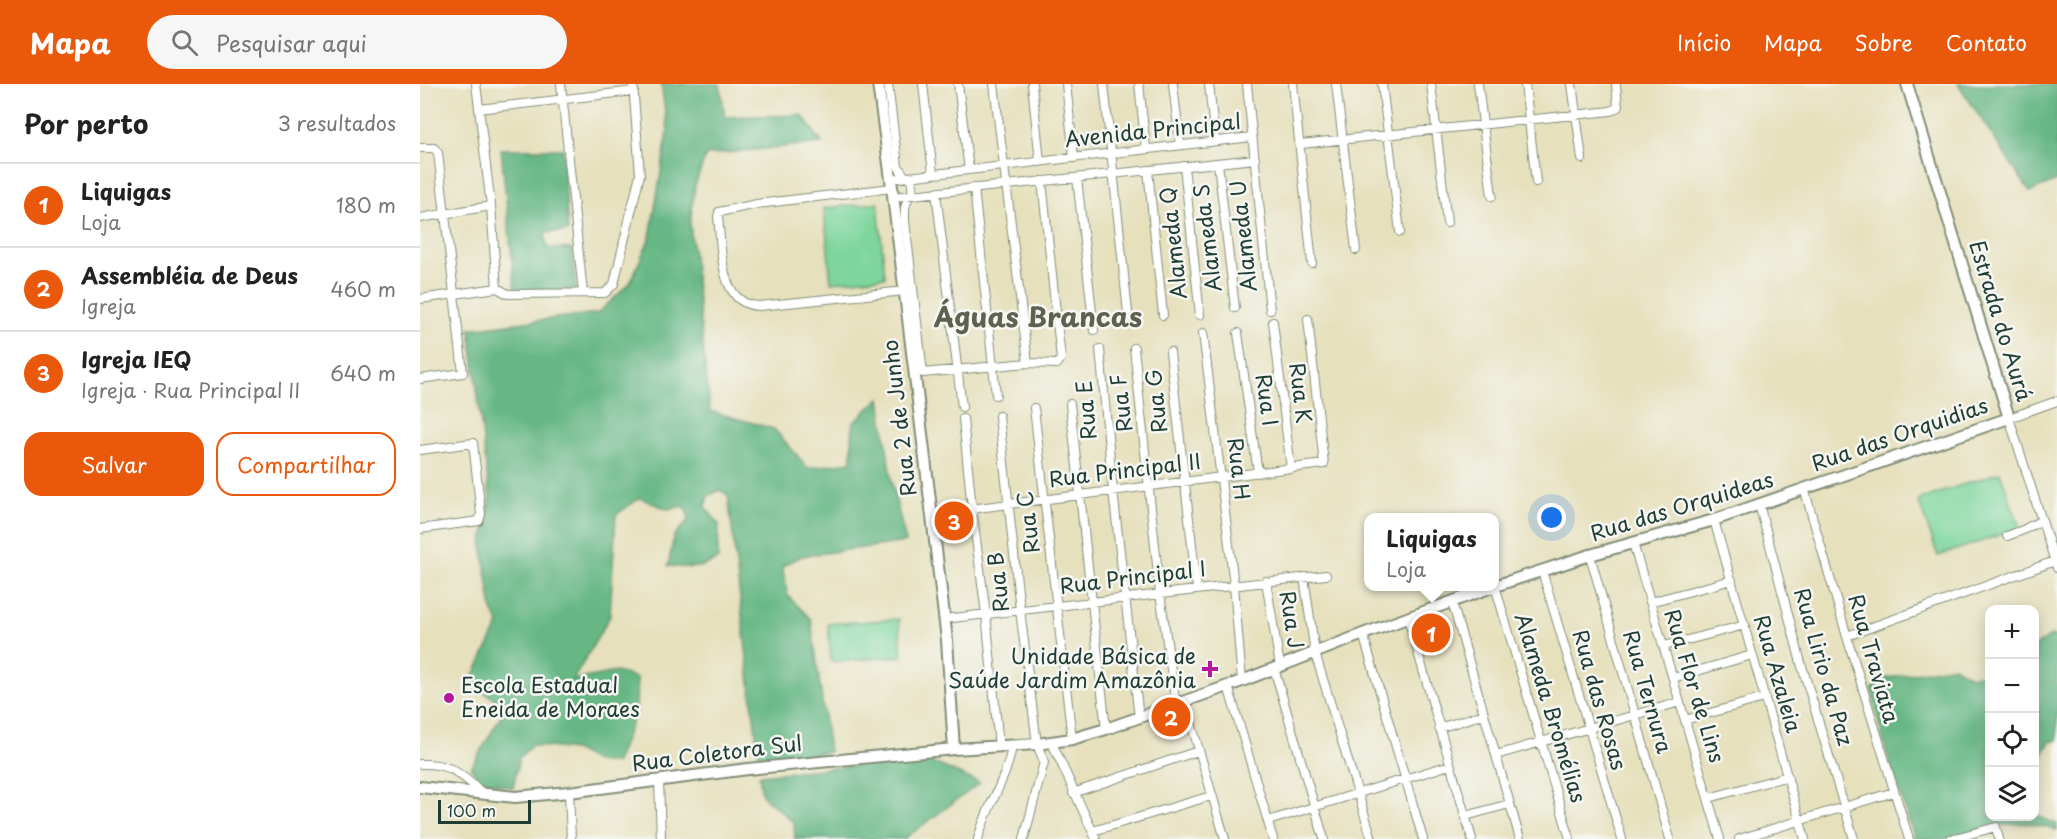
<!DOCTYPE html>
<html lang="pt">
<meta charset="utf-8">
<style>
:root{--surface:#fff;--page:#f6f6f6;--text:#222;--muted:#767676;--line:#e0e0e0;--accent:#ea580c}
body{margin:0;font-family:"Playpen Sans",sans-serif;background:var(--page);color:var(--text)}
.controls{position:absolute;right:18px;bottom:18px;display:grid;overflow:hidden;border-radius:12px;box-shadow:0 3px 15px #0003}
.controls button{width:54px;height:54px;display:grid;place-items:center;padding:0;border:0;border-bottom:2px solid var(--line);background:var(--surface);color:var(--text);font:30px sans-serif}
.scale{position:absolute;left:18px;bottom:15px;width:93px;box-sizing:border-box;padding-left:6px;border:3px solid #1f3d34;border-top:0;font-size:16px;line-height:21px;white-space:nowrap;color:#1f3d34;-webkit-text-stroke:4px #f6f6f2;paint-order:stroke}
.you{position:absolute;left:1132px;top:434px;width:21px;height:21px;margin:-15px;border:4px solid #fff;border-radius:50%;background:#1a73e8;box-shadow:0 0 0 9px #1a73e833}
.badge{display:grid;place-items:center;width:39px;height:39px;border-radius:50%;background:var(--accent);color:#fff;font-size:20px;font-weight:700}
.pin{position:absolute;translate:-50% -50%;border:3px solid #fff;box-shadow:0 2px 6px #0006}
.popup{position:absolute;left:944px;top:429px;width:135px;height:78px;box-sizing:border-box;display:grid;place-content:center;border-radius:12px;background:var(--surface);filter:drop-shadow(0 2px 4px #0005);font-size:20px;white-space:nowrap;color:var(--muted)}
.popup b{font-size:22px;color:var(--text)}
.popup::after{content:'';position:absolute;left:50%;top:100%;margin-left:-12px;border:12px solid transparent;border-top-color:var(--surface)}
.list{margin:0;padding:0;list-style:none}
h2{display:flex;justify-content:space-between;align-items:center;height:78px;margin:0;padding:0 24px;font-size:26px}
h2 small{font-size:20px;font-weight:400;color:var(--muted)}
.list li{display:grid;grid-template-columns:39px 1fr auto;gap:18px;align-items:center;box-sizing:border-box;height:84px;padding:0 24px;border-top:2px solid var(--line)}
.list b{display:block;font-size:22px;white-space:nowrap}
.list p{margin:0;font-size:20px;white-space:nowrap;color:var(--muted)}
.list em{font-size:20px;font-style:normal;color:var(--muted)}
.actions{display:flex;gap:12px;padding:18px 24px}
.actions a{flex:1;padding:14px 0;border:2px solid var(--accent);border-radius:18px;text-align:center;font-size:21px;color:var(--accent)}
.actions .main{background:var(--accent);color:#fff}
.icon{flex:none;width:33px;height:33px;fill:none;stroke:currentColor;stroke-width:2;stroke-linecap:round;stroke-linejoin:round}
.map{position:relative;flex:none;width:1637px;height:755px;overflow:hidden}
header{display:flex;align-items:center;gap:36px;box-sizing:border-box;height:84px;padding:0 30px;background:var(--accent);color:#fff}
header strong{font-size:28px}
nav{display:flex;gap:33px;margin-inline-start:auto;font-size:21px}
.search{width:420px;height:54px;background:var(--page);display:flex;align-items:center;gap:15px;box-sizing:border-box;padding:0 21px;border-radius:33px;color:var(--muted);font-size:22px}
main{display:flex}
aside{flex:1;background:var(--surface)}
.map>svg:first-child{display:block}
</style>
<header>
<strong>Mapa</strong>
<div class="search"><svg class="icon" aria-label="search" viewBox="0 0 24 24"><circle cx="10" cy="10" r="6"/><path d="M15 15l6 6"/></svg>Pesquisar aqui</div>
<nav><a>Início</a><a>Mapa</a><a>Sobre</a><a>Contato</a></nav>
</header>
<main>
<aside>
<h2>Por perto<small>3 resultados</small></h2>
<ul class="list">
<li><span class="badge">1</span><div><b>Liquigas</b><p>Loja</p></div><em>180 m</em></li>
<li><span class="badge">2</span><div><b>Assembléia de Deus</b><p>Igreja</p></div><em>460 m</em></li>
<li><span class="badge">3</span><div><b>Igreja IEQ</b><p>Igreja · Rua Principal II</p></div><em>640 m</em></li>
</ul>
<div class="actions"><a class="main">Salvar</a><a>Compartilhar</a></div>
</aside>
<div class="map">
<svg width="1637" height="755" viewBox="0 0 1637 755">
<rect width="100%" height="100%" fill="#f6f6f2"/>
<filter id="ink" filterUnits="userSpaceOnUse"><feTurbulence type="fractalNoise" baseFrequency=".0167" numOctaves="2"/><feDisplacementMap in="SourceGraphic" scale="12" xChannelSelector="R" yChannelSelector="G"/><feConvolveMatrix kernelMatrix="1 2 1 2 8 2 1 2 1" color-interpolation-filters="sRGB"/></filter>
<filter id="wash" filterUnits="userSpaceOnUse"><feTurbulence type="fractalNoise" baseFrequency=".008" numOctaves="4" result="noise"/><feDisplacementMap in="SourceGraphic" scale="24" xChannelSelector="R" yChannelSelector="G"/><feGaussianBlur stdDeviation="1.35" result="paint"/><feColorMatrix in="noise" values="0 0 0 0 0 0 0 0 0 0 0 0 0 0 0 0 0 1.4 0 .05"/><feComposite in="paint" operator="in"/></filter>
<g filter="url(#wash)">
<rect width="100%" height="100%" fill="#e6e0bc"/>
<path fill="#7ed69c" stroke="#4e8a68" stroke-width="1.5" d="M458,119L465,193L411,198L404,124Z
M1580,388L1600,444L1518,472L1498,416Z
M479,535L482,572L411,578L408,540Z"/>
<path fill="#66b784" stroke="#427a5c" stroke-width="1.5" d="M241,0H300L305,33L382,31L402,59L286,71L275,101L270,140L290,327L354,345L388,384L431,378L433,339L460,314L472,400L486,458L382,472L362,482L368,512L391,535L409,668L339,677L308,411L300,406L288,412L285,423L299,440L298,475C281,486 268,484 248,482L254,452L269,435L265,422L247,425L220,414L196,431L190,532L153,596L196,588L217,594L216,627L196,679L176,678L154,666L112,661L99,674L93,704L59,695L51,684L86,623L50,599L79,540L72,526L62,462L70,417L50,245L178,229L210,199L230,153L248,47Z
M1538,0H1637V97L1610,108Z
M81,65H143L148,147L125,149L127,164L152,165L156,206H95Z
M1631,552L1637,553V656L1630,658L1617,679L1615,708V562Z
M1534,582L1550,592L1569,590L1570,732L1615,731L1637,740V746L1609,739L1579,741L1524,755H1495C1479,706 1460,657 1452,605L1462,595Z
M505,675L560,699L484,755H375L374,739L342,711L339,691Z"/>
</g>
<g filter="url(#ink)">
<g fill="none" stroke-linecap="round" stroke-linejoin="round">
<g stroke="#828e78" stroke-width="10">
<path id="street" d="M56,0L71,122L77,204L88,210L185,209L194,200L220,90L213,0
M141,0L163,209
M468,0L478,82L485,93
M503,0L513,90
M538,0L549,86
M574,0L608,279
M612,0L620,78
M646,0L654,74
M684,0L708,229
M719,0L726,65
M753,0L760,61
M789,0L795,57
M827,0L850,226
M873,0L892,179
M916,0L936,166
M962,0L980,148
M1011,0L1027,139
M1058,0L1072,112
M1105,0L1116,98
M1152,0L1162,75
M59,25L214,7
M881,60L1191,27L1198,23L1196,0
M0,64H14L18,69L43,289L0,295
M798,79L815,224
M764,82L780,231
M728,86L743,231
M491,93L493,111
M657,94L674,246
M471,95L832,53
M472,104L337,120L299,128L298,133C302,163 298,221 339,222L485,207
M554,104L576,311
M516,108L542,323
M489,111L485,124V137L503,289L608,279L637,280L641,275L622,97
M473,113L835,75
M0,134L71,122
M0,215L77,204
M853,238L871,385
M783,249L814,501L822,597
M818,249L838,389
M714,264L740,509L756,621
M680,265L693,407L719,634
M750,268L777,505
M1637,317L1589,334L1637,484
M650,320L686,645
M614,324L652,655
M579,332L600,526L617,660L624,678L604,755
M543,335L552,425L566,530L579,662
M0,366L53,359L61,430L59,437L0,445
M1384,404L1430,563L1489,755
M1339,420L1381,579L1434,755
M511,430L904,380L888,235
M1294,436L1385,755
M1587,452L1603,446L1622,436
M1213,459L1300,755
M1170,471L1250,755
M1122,487L1202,755
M884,493L895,569L952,755
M846,497L860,582
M1075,502L1150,755
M1032,518L1100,755
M1230,518L1312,496
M988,534L1052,755
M524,535L906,491
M943,550L1003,755
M1427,552L1635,477
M1244,562L1325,541
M854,584L904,755
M1253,594L1332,571
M808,602L853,755
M765,618L805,755
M1265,636L1344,614
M1019,644L1064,630
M632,659L676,755
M1076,671L1260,618
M0,680C33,679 40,691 64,710
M239,697L241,755
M149,708L151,755
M653,709L778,667
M1289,714L1368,692
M1046,732L1089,720
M848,737L1030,681
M673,747L791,712
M558,755C566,723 588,694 592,661
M1319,755L1474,708
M1531,755L1576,743L1579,755"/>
</g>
<g stroke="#828e78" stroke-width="14">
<path id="secondary" d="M458,0L471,95L527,556L534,665
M0,703L95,713L149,708L328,685L534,665L617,660L652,655L686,645L822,597L943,550L1075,502L1170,471L1294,436L1589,334L1487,0"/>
</g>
<use href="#street" stroke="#fff" stroke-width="8"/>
<use href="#secondary" stroke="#fff" stroke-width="10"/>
</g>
</g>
<g fill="#b5179e" stroke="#f6f6f2" stroke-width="2">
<path d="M787 576h6v6h6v6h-6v6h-6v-6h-6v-6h6z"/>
<circle cx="29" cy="614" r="6"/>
</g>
<g text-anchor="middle" stroke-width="5" stroke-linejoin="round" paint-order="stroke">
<g font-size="21" fill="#1f3d34" stroke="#f6f6f2">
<text transform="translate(733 47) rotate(-6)" y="7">Avenida Principal</text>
<text transform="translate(824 152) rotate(-96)" y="7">Alameda U</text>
<text transform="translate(788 154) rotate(-97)" y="7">Alameda S</text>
<text transform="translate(754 159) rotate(-96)" y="7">Alameda Q</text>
<text transform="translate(1580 237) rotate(73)" y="7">Estrada do Aurá</text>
<text transform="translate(880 309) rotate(83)" y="7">Rua K</text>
<text transform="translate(846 316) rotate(82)" y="7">Rua I</text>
<text transform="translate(737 317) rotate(-96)" y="7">Rua G</text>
<text transform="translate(702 319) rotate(-97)" y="7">Rua F</text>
<text transform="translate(667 326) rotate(-95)" y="7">Rua E</text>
<text transform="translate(480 334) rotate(-97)" y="7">Rua 2 de Junho</text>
<text transform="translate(1480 351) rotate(-19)" y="7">Rua das Orquidias</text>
<text transform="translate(818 385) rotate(83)" y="7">Rua H</text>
<text transform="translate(705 387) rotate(-7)" y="7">Rua Principal II</text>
<text transform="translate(1262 423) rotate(-17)" y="7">Rua das Orquideas</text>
<text transform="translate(609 438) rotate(-97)" y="7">Rua C</text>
<text transform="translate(713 494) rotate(-7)" y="7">Rua Principal I</text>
<text transform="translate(579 498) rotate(-96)" y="7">Rua B</text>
<text transform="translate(871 536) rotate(81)" y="7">Rua J</text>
<text transform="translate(1453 575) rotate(74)" y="7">Rua Traviata</text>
<text transform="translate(1403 583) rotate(74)" y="7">Rua Lirio da Paz</text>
<text transform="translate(1357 590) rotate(74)" y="7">Rua Azaleia</text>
<text transform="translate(1274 602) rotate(73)" y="7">Rua Flor de Lins</text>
<text transform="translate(1227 608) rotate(74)" y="7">Rua Ternura</text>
<text transform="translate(1179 616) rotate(74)" y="7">Rua das Rosas</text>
<text transform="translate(1130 624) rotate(73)" y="7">Alameda Bromélias</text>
<text transform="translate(297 670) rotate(-7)" y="7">Rua Coletora Sul</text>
</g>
<g font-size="21" fill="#1f3d34" stroke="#f6f6f2" text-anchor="end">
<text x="776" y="580">Unidade Básica de<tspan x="776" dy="24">Saúde Jardim Amazônia</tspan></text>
<text x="41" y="609" text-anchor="start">Escola Estadual<tspan x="41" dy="24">Eneida de Moraes</tspan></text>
</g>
<g font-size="27" font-weight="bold" fill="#5e6150" stroke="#f6f6f2">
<text x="618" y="243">Águas Brancas</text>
</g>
</g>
</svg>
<div class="controls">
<button>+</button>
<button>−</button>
<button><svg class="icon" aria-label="locate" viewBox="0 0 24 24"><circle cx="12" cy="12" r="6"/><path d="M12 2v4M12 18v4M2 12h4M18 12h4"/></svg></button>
<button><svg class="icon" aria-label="layers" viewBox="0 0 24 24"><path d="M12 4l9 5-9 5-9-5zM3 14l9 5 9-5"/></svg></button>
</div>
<div class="scale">100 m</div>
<div class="you"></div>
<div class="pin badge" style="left:1011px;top:549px">1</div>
<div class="popup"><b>Liquigas</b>Loja</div>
<div class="pin badge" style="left:751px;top:633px">2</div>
<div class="pin badge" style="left:534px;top:437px">3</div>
</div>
</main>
